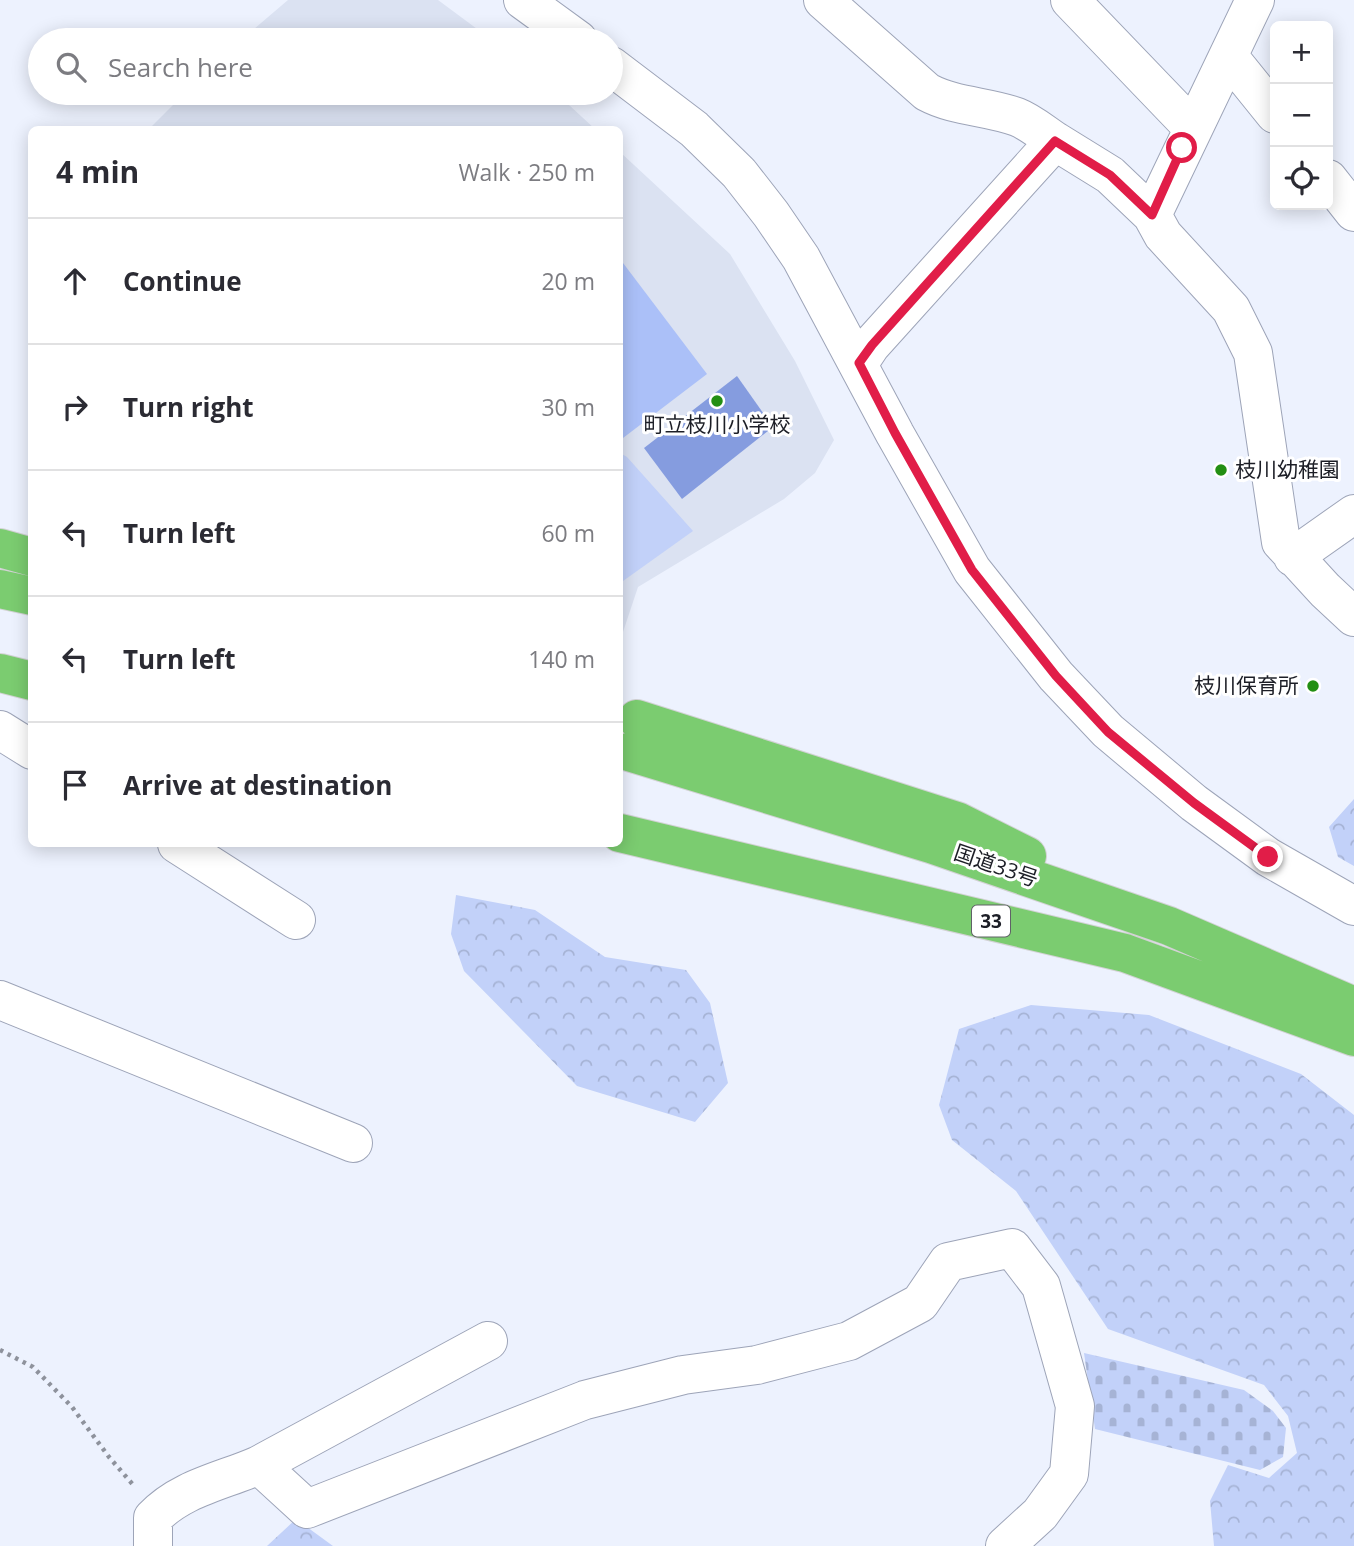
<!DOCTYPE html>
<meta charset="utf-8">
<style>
:root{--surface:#fff;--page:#f7f7f7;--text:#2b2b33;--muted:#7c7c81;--line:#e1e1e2}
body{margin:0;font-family:"Open Sans","Noto Sans JP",sans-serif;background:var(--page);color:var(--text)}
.controls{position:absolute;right:21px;top:21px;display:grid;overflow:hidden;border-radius:10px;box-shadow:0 4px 18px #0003}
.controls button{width:63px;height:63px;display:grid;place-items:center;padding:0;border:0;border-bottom:2px solid var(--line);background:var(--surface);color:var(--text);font:35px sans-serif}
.stop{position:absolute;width:21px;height:21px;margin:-16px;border:5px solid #e11d48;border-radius:50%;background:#fff}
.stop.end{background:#e11d48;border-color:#fff;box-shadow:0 2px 7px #0008}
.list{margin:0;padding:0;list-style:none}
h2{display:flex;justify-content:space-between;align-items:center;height:91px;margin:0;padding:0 28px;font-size:30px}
h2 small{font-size:23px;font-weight:400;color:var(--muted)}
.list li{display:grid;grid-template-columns:46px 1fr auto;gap:21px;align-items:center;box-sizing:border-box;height:126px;padding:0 28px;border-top:2px solid var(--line)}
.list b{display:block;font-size:26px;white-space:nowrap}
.list em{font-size:23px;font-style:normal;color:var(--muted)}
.icon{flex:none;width:38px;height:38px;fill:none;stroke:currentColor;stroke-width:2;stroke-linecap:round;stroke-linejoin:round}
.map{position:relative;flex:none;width:1354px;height:1546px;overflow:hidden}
.search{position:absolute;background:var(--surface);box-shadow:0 4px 18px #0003;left:28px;top:28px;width:595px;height:77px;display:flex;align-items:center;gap:18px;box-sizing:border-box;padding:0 24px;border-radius:38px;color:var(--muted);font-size:26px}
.panel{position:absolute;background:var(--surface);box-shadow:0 4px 18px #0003;left:28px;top:126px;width:595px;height:721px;border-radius:10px}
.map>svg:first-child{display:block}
</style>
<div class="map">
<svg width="1354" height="1546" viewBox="0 0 1354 1546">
<defs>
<pattern id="forest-crowns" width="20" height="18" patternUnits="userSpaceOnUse" patternTransform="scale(1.75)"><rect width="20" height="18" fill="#c2d1f9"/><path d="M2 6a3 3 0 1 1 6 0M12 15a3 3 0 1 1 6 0" fill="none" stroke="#a6b3d5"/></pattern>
<pattern id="cemetery-stones" width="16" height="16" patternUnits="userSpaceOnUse" patternTransform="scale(1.75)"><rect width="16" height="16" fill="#c2d1f9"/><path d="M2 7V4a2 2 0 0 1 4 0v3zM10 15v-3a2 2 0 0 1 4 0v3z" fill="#a6b3d5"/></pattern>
</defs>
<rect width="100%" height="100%" fill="#edf2fe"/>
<path fill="#dbe2f2" d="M288,0H438L492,40H241Z
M185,93H556L595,129H149Z
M620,152L730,254L795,361L834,440L815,473L784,499L638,587L620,641Z"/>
<path fill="url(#forest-crowns)" d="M1354,799V866L1338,857L1329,827Z
M456,895L535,910L605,957L686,970L710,1003L728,1083L695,1122L577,1086L464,971L451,934Z
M1031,1005L1149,1015L1301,1074L1354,1115V1546H1214L1210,1501L1228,1465L1269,1478L1297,1453L1288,1416L1264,1385L1108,1329L1016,1191L952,1140L939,1105L959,1029Z
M296,1519L333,1546H267Z"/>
<path fill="url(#cemetery-stones)" d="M1084,1353L1244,1390L1273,1411L1286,1428L1283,1457L1260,1470L1095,1429Z"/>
<path fill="#c2d1f9" d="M620,453L627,457L693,531L623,581L620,601Z"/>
<path fill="#859cdf" d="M737,376L773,427L682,499L644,448Z"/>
<path fill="#abc0f8" d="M620,259L707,374L623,438L620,434Z"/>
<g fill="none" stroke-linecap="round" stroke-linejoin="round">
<g stroke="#9da4b8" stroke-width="40">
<path id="minor" d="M523,0L578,40
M823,0L927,92C955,107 987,106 1017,117C1030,122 1043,133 1055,141
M1070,0L1192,127
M1229,57L1275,114
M611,66L694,129L739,173L771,214L801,258L895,434L972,570L1056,676L1108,731L1194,803L1268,857L1354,906
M1328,179L1354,212
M1152,215L1255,0
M859,363L871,345L1055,141L1110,175L1152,215L1163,235L1231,309L1253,353L1281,542L1325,590L1354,617
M1293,557L1354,514
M0,730L32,750
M177,844L296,920
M0,1000L353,1143
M259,1465L488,1341
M153,1546V1518C181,1488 223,1481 259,1465L307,1509L585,1400L683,1375L757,1365L849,1341L920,1303L948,1262L1012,1248L1041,1286L1075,1406L1069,1474L1040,1514L1005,1546"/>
</g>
<g stroke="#d2d2d4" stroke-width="40">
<path id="highway" d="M0,548L32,557
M0,589L32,596
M0,673L32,681
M637,719L957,821L1027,856
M629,752L931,844L1169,926L1354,1006
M620,833L1125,953L1354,1037"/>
</g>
<path stroke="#8e929c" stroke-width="4.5" stroke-dasharray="3.5 5" stroke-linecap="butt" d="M0,1350L33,1367L72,1407L109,1457L135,1487"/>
<use href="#minor" stroke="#fff" stroke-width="38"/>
<use href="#highway" stroke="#7bcc70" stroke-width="38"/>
</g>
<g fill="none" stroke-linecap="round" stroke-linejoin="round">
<path stroke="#e11d48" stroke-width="9" d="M1182,148L1152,215L1110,175L1055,141L872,345L859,363L895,433L972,570L1056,676L1108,732L1194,803L1268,857"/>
</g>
<g fill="#238f13" stroke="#fff" stroke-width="2.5">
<circle cx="717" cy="401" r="7"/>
<circle cx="1221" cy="470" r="7"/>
<circle cx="1313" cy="686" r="7"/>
</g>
<g text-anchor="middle" stroke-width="6" stroke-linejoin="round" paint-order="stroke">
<rect fill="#fff" stroke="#606267" stroke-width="2" x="972" y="905.5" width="38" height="31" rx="5"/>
<g font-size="19" font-weight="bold" fill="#1c1e26">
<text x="991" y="928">33</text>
</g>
<g font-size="21" fill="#1c1e26" stroke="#fff">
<text x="717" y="432">町立枝川小学校</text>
<text x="1235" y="477" text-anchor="start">枝川幼稚園</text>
<text x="1299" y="693" text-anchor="end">枝川保育所</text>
</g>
<g font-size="21" fill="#1c1e26" stroke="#fff">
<text transform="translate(996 866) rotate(19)" y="7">国道33号</text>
</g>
</g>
</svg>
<div class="controls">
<button>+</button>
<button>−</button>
<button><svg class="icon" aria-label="locate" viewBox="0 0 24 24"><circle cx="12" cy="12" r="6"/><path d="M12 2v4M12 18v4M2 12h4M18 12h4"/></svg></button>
</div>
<div class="stop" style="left:1182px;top:148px"></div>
<div class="stop end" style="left:1268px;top:857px"></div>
<div class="search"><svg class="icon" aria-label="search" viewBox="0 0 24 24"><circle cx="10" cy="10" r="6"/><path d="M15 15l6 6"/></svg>Search here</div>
<section class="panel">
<h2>4 min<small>Walk · 250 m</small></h2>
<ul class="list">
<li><svg class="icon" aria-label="ahead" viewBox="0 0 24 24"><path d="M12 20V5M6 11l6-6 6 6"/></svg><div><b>Continue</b></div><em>20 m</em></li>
<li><svg class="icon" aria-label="right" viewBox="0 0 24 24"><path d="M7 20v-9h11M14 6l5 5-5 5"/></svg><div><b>Turn right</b></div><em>30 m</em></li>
<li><svg class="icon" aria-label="left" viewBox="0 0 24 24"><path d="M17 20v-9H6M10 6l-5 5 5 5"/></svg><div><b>Turn left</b></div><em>60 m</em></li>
<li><svg class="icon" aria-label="left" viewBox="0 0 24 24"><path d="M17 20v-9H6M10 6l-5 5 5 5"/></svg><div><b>Turn left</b></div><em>140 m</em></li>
<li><svg class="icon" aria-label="arrive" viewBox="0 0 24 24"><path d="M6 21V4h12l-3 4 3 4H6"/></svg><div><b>Arrive at destination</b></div></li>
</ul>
</section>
</div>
